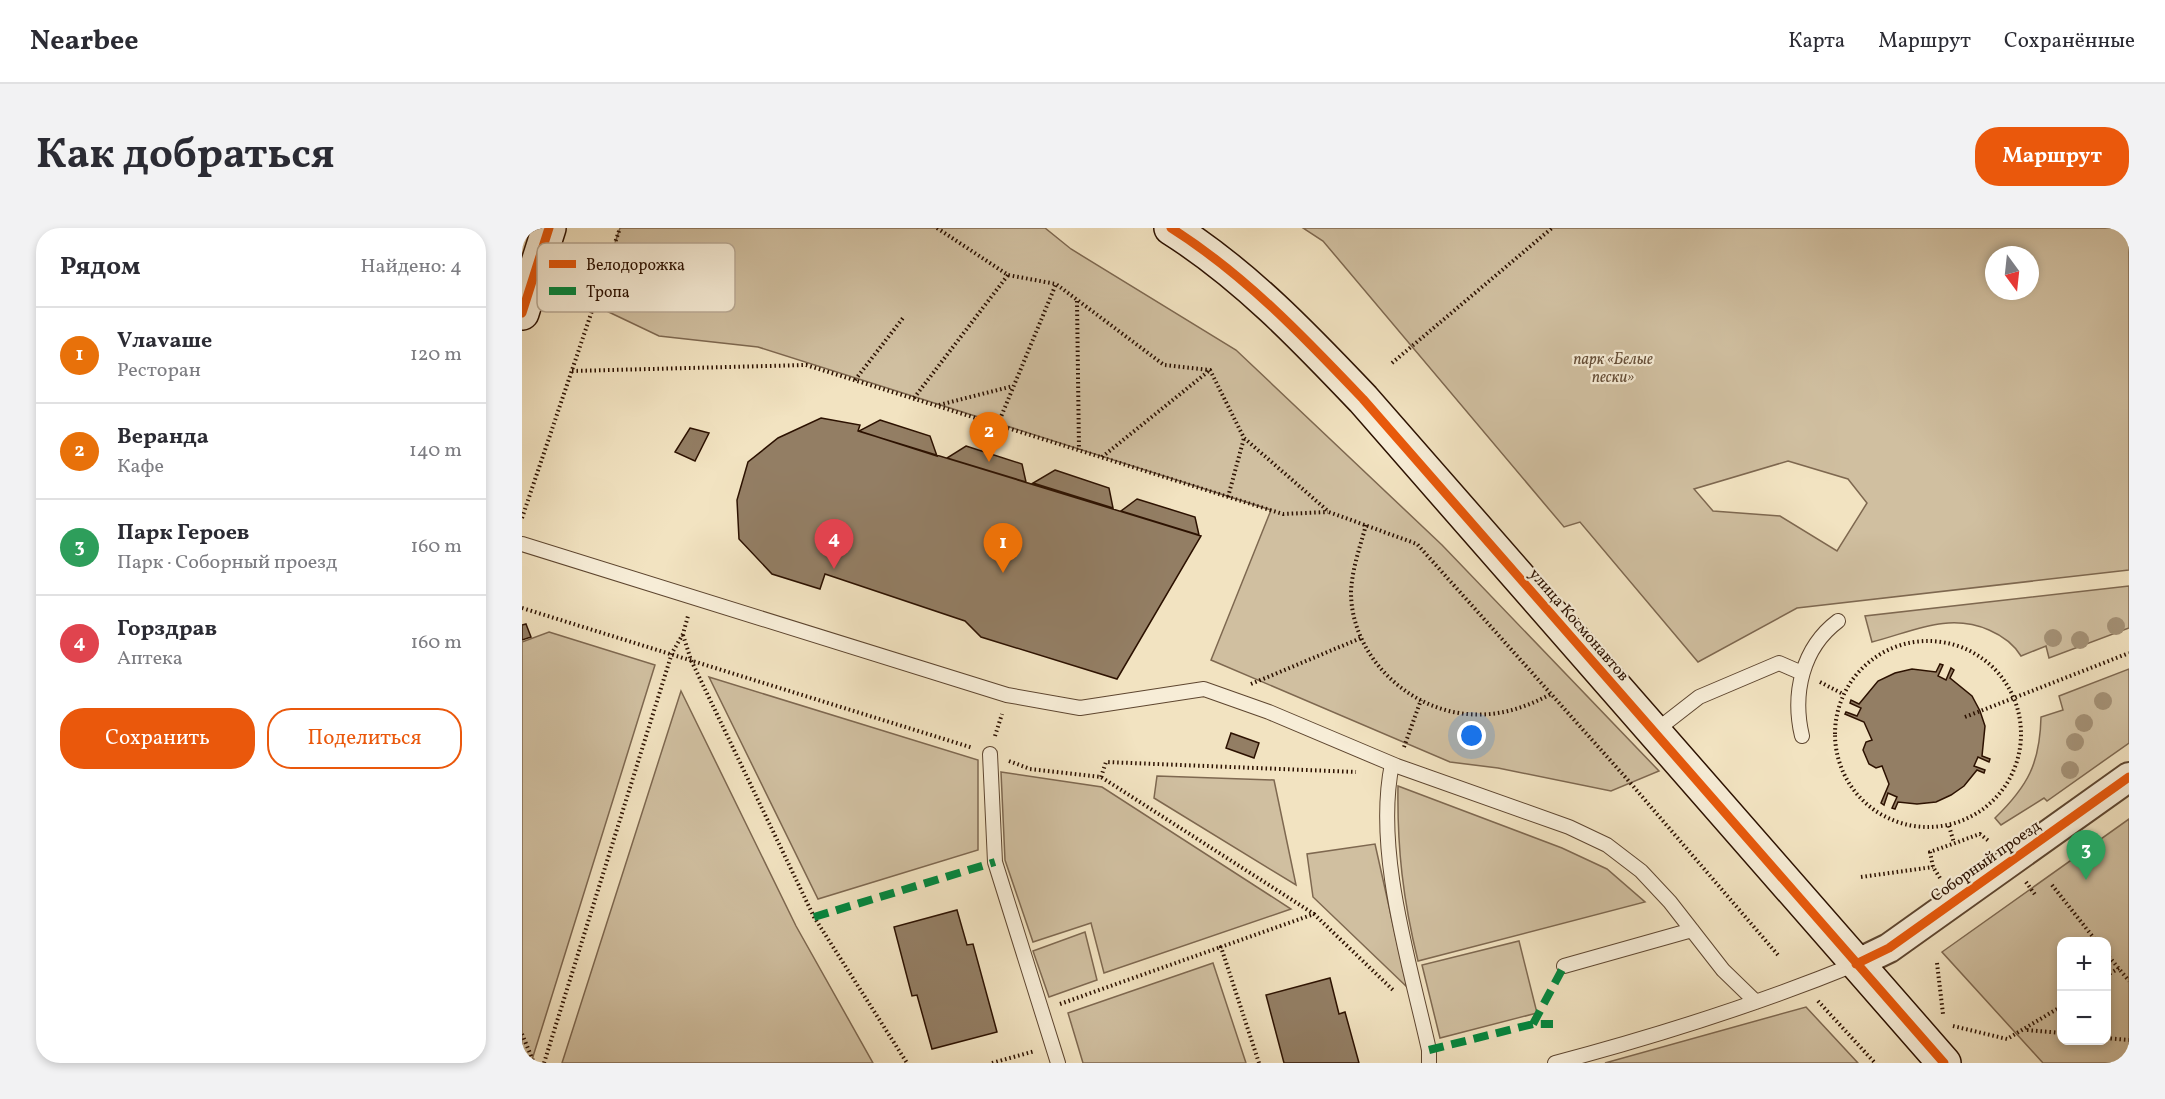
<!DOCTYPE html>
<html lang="ru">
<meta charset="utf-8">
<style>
:root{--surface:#fff;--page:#f2f2f3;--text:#2b2b33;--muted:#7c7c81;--line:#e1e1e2;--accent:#ea580c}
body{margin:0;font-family:Vollkorn,serif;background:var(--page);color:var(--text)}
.controls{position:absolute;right:18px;bottom:18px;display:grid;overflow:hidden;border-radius:12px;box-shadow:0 3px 9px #0003}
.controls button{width:54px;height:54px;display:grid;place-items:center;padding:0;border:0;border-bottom:2px solid var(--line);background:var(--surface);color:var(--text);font:30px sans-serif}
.compass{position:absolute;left:1463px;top:18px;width:54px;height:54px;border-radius:50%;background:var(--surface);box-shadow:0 3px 9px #0003;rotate:165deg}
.you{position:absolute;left:950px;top:508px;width:21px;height:21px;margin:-15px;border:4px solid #fff;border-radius:50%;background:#1a73e8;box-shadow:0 0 0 9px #1a73e833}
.badge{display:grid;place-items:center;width:39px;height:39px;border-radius:50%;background:var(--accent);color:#fff;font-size:20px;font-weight:700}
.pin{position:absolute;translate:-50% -50px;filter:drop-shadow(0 2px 3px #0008)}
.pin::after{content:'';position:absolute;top:32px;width:21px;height:18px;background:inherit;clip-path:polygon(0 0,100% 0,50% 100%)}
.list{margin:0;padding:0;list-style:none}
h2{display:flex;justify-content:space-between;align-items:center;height:78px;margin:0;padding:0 24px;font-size:26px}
h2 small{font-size:20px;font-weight:400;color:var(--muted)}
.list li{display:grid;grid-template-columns:39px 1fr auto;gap:18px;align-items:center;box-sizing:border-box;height:96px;padding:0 24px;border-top:2px solid var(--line)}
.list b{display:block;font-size:22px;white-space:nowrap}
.list p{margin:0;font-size:20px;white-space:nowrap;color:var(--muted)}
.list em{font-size:20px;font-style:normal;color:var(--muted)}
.actions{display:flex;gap:12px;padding:18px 24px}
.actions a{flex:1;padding:14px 0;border:2px solid var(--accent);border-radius:24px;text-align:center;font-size:21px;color:var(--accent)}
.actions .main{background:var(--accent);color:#fff}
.map{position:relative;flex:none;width:1607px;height:835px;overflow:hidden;border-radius:24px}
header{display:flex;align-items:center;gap:36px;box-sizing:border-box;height:84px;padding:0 30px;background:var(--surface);border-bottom:2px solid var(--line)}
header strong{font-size:28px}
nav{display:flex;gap:33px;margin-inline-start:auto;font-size:21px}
.intro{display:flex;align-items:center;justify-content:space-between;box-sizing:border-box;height:144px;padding:0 36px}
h1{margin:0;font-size:42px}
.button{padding:15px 27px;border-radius:24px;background:var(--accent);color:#fff;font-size:21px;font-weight:700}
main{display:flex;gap:36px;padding:0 36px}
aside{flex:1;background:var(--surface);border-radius:24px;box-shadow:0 3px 9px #0003}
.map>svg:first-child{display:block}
</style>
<header>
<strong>Nearbee</strong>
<nav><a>Карта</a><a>Маршрут</a><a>Сохранённые</a></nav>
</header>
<div class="intro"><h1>Как добраться</h1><a class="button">Маршрут</a></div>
<main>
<aside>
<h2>Рядом<small>Найдено: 4</small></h2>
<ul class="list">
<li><span class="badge" style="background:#e8710a">1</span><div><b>Vлаvаше</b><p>Ресторан</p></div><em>120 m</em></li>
<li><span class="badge" style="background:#e8710a">2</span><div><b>Веранда</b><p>Кафе</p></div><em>140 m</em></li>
<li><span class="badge" style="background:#2e9e5b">3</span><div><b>Парк Героев</b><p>Парк · Соборный проезд</p></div><em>160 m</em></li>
<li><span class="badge" style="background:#e0444e">4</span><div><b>Горздрав</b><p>Аптека</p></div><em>160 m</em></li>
</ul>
<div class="actions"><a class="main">Сохранить</a><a>Поделиться</a></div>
</aside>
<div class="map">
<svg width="1607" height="835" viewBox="0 0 1607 835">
<rect width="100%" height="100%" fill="#f2e3c1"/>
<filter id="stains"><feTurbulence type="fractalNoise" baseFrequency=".00333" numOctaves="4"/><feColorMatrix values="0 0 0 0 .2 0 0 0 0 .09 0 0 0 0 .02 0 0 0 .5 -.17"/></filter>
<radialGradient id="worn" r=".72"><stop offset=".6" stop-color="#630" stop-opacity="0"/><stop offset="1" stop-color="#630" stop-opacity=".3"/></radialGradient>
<path fill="#d0bfa0" stroke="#7e6850" stroke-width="1.5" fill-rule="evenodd" d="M98,0H523L549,21L714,122L920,317L1137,543L1089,563L976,540L928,534L689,432L749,282L236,119L137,108L72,77Z
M781,0H1607V342L1275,380L1176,434L1058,294L1042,299L801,13ZM1472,27H1508V63H1472ZM1266,233L1326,251L1345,275L1315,323L1258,288L1191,283L1172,261Z
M1607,358V400L1527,430L1524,418L1499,428C1491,415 1481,408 1467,402C1426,384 1390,404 1350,414L1343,388Z
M27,404L133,437L9,835H0V414Z
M1607,441V515L1525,573L1522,570L1479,597L1473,590C1506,558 1518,535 1519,489L1541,482L1537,468Z
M187,449L456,532V622L296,671Z
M159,463L274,698L351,835H40Z
M479,544L580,559L769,681L582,745L569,695L511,714L483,632Z
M635,548L752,552L774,657L632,570Z
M876,558L1040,620L1085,641L1123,674L896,733C881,672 875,620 876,558Z
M1607,591V835H1521L1420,724ZM1540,714H1584V812H1540Z
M853,616L885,759L791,669L785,626Z
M563,704L575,752L527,769L511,723Z
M997,713L1015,785L918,810L900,737Z
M691,735L724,835H561L546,785Z
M1284,779L1336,835H1083Z"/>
<path fill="#937e64" stroke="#2c1100" stroke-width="1.5" d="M299,190L338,197L336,203L679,308L595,451L459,409L443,393L303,346L298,361L250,346L217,311L215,272L226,234L256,210Z
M358,192L408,208L415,228L337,203Z
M168,200L187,205L173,233L153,224Z
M444,218L500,236L504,254L425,230Z
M533,242L587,260L591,280L511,255Z
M615,271L673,289L677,307L599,283Z
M4,396L9,409L0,412V397Z
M1418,436L1421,437L1416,448L1424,452L1429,440L1432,442L1428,450L1450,468L1458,483L1463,498L1460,528L1468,531L1467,534L1456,529L1452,538L1463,542L1462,545L1455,542L1442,558L1429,567L1414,574L1395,576L1376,574L1373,581L1370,580L1375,569L1366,565L1362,577L1359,575L1367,556L1360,538L1354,540L1347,536L1341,522L1344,514L1350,512L1342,494L1323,486L1324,484L1335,488L1339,480L1328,475L1329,472L1337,476L1356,453L1373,445L1390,441L1414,444Z
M709,505L737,515L732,530L704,520Z
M435,682L445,717L451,716L475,804L410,821L395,767L390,768L372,699Z
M808,750L817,786L823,784L837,835H762L744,767Z"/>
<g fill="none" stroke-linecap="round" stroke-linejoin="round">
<g stroke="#5e4630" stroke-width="16">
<path id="lane" d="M0,316L485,467L558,480L682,461L747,484L875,538L1047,599L1085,617L1119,643L1148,674L1201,742L1234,774
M1132,504L1177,469L1257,435L1280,445
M1280,508C1270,466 1280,420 1316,393
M468,526L473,634L536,835
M870,536C852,623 888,736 907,822V835
M1042,738L1170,702
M1033,835C1135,808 1236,776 1334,736"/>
</g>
<g stroke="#5e4630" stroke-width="32">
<path id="street" d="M1334,736L1367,720L1607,549"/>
</g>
<g stroke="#2c1100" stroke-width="36">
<path id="secondary" d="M649,0C722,46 782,109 841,171L1422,835
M0,85L27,0"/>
</g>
<path stroke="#2c1100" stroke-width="4" stroke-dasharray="1.5 3" stroke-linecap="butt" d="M415,0L486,47L534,56L642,137L688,142L722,210L807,284L895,316L1105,551L1256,727
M555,73L557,222
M870,135L1030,0
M50,143L284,137L761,286L806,284
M333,152L381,90
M392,170L486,47
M417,177L491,158
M476,196L534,56
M580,229L688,142
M706,269L722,210
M0,290L98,0
M844,297C838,319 830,341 829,364C829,427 885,481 945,486C975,489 1003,480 1029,466
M0,380L451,520
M161,407L169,432L292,689L385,835
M1313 506a93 93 0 1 1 186 0a93 93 0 1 1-186 0Z
M1298,454L1321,466
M729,456L839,410
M1443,489L1607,425
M473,508L480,486
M882,519L899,472
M487,533L508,541L579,549L792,686
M579,549L584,534L834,544
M1427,598L1432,615
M1339,649L1411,639
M1418,650L1411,639L1408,624L1458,606L1468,614
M1504,654L1514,668
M1530,657L1575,714
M1584,725L1607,753
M1415,735L1421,786
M1584,748L1597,740
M1296,773L1353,835
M538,776L699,719
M1431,798L1485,811L1540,778
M1505,802L1540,805
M0,806L12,835
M1584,810L1607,812
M22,835L150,425L161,406L166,388
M470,835L513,823
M737,835L699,719L792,686L871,762"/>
<use href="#lane" stroke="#f7edd7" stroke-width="14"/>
<use href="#street" stroke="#f7edd7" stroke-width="28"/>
<use href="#secondary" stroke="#f7edd7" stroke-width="33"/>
<path stroke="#00873e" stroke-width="8" stroke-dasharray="15 8" stroke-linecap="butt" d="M292,689L473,634
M1011,796L1042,738
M907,822L1011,796H1031"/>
<g stroke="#f7edd7" stroke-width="13">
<path id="cycleway" d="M649,0C722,46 782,109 841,171L1422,835
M0,85L27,0
M1334,736L1367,720L1607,549"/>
</g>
<use href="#cycleway" stroke="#e8590c" stroke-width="9"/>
</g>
<g fill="#a49176">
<circle cx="1594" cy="398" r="9"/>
<circle cx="1531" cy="410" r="9"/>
<circle cx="1558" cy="412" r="9"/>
<circle cx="1581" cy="473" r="9"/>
<circle cx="1562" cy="495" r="9"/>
<circle cx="1553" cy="514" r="9"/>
<circle cx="1548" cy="542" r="9"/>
</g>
<g text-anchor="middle" stroke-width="4.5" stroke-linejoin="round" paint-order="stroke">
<g font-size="16" font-style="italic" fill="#654e38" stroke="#f7edd7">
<text x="1091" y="136">парк «Белые<tspan x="1091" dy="18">пески»</tspan></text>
</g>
<g font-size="16" fill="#2c1100" stroke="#f7edd7">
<text transform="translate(1058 396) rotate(49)" y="6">улица Космонавтов</text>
<text transform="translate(1463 632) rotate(-35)" y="6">Соборный проезд</text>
</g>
</g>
<rect x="15" y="15" width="198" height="69" rx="9" fill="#f7edd7" stroke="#baab96" stroke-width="1.5"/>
<rect x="27" y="32" width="27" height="8" fill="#e8590c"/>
<rect x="27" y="59" width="27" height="8" fill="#00873e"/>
<g font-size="16" fill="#2c1100">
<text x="64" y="42">Велодорожка</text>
<text x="64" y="69">Тропа</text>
</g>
<rect width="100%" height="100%" filter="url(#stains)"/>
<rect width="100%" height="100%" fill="url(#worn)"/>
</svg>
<div class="controls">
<button>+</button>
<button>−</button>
</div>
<svg class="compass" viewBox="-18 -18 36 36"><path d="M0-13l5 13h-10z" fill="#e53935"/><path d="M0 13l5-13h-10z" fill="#7c7c81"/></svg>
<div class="you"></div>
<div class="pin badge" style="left:481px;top:345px;background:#e8710a">1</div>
<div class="pin badge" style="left:467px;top:234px;background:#e8710a">2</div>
<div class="pin badge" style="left:1564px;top:652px;background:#2e9e5b">3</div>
<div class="pin badge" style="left:312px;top:341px;background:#e0444e">4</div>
</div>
</main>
